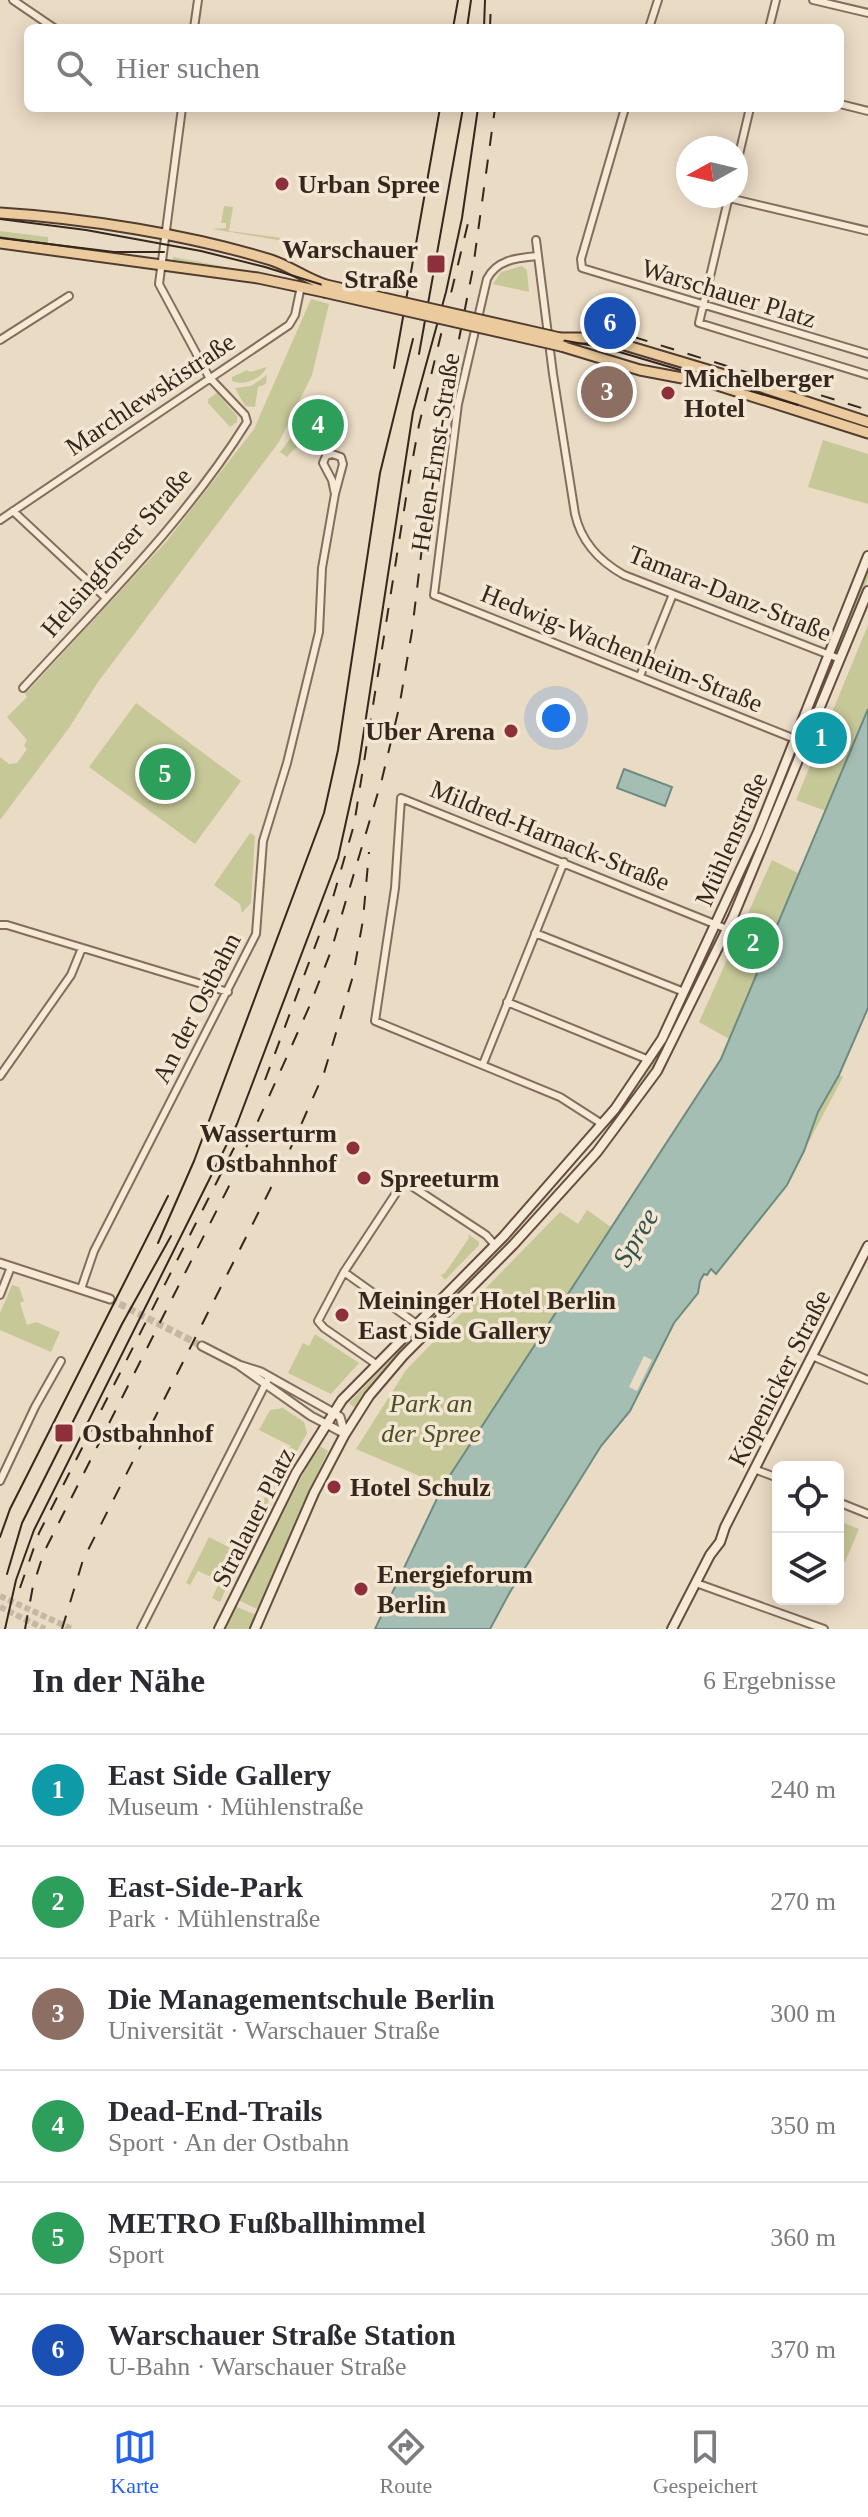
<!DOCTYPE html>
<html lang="de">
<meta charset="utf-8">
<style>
:root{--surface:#fff;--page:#f7f7f7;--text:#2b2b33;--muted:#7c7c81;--line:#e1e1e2;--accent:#2563eb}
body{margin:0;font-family:"Times New Roman",serif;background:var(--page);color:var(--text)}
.controls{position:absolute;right:24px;bottom:24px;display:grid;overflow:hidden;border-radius:12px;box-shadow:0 4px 20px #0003}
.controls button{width:72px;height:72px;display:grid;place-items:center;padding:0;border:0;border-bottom:2px solid var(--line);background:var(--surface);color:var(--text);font:40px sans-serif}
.compass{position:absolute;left:676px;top:136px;width:72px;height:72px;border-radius:50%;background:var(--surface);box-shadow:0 4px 20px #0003;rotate:262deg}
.you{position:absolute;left:556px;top:718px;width:28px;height:28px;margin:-20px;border:6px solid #fff;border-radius:50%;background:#1a73e8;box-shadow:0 0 0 12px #1a73e833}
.badge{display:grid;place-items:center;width:52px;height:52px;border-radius:50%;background:var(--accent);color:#fff;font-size:26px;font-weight:700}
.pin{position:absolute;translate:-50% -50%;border:4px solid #fff;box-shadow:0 2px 8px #0006}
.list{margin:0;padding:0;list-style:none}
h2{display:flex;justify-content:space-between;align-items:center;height:104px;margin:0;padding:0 32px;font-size:34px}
h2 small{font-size:26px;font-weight:400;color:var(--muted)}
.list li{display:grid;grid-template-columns:52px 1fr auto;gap:24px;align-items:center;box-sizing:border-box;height:112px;padding:0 32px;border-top:2px solid var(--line)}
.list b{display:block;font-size:30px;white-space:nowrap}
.list p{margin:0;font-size:26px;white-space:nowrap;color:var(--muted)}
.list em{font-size:26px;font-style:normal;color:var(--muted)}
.icon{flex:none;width:44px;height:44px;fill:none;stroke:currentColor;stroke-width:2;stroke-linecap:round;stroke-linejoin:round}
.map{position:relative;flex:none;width:868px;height:1629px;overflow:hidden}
.search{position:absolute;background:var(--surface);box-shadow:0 4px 20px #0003;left:24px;right:24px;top:24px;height:88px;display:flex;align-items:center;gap:20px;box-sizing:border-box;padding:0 28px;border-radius:12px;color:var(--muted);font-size:30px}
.sheet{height:776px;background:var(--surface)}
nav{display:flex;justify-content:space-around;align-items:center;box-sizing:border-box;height:112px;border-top:2px solid var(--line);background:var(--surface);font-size:22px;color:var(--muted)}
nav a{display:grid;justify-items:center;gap:4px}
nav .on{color:var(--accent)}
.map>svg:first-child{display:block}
</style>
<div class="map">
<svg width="868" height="1629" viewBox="0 0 868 1629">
<rect width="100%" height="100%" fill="#eadbc4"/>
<path fill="#c7c898" d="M224,206L233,207L229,231L305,241L301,244L212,229L226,228V223H221Z
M0,231L48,237V244L0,237Z
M173,257L258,273L172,264Z
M522,266L527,270L529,292L493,284L501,272Z
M311,299L329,304L312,375L279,442L98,682L69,728L0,820V757L9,764L17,763L27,749L24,746L27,740L7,717L27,697L25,694L166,542L254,429Z
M267,367C261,379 245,386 232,381V377L247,370L250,372Z
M267,375L266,384L258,387L255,407L245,406L235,388L251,386Z
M217,393L237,416V422L230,427L208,403V399Z
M326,401L337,406L333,438C313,438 300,441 287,457L280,452L318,403L322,406Z
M823,440L868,454V504L808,487Z
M868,567V579L843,643L839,641Z
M868,625V709L826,811L796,800Z
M824,674L826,675L771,820L767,818Z
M136,703L241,781L195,844L89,767Z
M250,833L255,836L251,903L242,913L240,904L214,885Z
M772,860L800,874L729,1039L699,1022Z
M713,939L715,940L671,1040L621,1116L618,1114C660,1061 685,1000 713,939Z
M839,1075L843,1077L804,1151L811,1127Z
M587,1210L611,1227L443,1486L356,1449L406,1370L560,1212L578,1224Z
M468,1234L479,1242V1245L445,1280L441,1275L445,1273L469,1238Z
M489,1257L491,1259L377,1379L356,1409L349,1403Z
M12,1285L19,1287L24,1301L20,1303L27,1325L36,1322L60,1332L51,1352L0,1330V1313Z
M315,1334L359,1363L331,1394L288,1373L303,1343L309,1346Z
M283,1408L304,1422L307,1433L260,1517L255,1516L291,1446L259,1430L270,1410Z
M318,1445L328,1451L302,1505L259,1610L238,1600Z
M839,1521L859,1529L845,1562L838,1561Z
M209,1537L242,1554L220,1602L212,1598L220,1581L198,1571L190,1585L186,1583Z
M235,1606L256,1615L250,1629H225Z"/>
<path fill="#a5beb4" stroke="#6d8b80" stroke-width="2" d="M868,709V1008L839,1075L818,1112L804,1151L787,1185L716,1274L711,1269L707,1275L704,1274L700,1281L698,1293L674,1323L630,1411L601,1446L510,1592L490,1629H375L443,1486L721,1059Z
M624,769L672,787L665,806L617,788Z"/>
<path fill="#eadbc4" d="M644,1356L652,1360L637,1391L629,1387Z"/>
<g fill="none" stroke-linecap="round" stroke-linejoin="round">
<path stroke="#c6b7a3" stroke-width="6" stroke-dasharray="6 3" stroke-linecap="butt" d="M0,1596L72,1629
M0,1607L45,1629"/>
<path stroke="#c6b7a3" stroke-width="7" stroke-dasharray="7 3.5" stroke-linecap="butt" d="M110,1299L202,1346"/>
<g stroke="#836d5c" stroke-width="10">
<path id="minor" d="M13,0L54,28
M813,0L868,13
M194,28L198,0
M649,28L658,0
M769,28L776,0
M840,104L868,111
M625,108L581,259L582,268L868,354
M736,167L750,108
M729,196L699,323L868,375
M729,198L868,231
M536,240L553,374L575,514C581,541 599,561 624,575L840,659
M538,256C518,258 497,259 487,279L458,404L434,595L795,739
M0,340L69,296
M332,454L341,457L343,464L335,494L332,480L323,463L326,456Z
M13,511L106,598
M0,520L289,325L295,315L301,286
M640,676L673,594
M23,688C101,603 186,520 247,422L245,415L209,377L159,284L182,108
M0,925H7L228,992
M535,933L684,992
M507,1002L649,1060
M483,1064L564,862
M0,1076L71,975L82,948
M602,1124L560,1097L375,1021L395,888L401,798L727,929
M344,1272L318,1321L324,1328L376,1364
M81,1289L94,1251L256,934L263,841L287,763L319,632L322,568L335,494
M0,1295L11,1267
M418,1325L344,1272L404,1181L486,1235L495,1245
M812,1356L868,1380
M754,1469L778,1478
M0,1481L35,1407L61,1361
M838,1502L868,1514
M696,1583L824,1629
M141,1629L269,1377"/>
</g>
<g stroke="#836d5c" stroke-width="11">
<path id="tertiary" d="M0,1263L110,1299
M202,1346L239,1365L261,1372L334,1413L340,1417L345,1434
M240,1366L311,1416L345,1434"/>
</g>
<g stroke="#654e3f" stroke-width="12">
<path id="secondary" d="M219,1629L296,1473L342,1400L504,1236L615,1109L662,1039L758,832L868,556
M255,1629L314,1493L345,1434L369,1396L403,1356L513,1245L597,1152L657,1071L733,917L868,591
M672,1629L710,1555L720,1542L725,1527L868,1246"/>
</g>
<g stroke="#523c2f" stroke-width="13">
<path id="primary" d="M0,213C84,218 190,235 271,260C290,266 306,279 326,285
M0,243L258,278L324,292
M560,338H601L728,376L868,422
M561,346L640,370L714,384L868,433"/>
</g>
<use href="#minor" stroke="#f6e9d6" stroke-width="6"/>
<use href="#tertiary" stroke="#f6e9d6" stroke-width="7"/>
<use href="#secondary" stroke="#f6e9d6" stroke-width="8"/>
<use href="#primary" stroke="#ebcb9e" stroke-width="9"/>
<path stroke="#35271e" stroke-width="2" d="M453,28L458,0
M467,28L471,0
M484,28L485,0
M0,219L86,230L201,251L265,267L326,286L561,340L606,348L798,405
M0,238L114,252H164
M419,354L463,108
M394,368L440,108
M158,1243L194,1161L324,813L338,750L380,473L413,339
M0,1537L10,1509L168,1196
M7,1574L22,1523L122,1324L171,1236
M5,1629L16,1580L34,1530L237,1124L338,858L359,763L413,412L446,292L462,218L478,108"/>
<path stroke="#35271e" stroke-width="2" stroke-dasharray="14 14" stroke-linecap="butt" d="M490,28L491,0
M634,337L868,410
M265,1080L332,901L354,825L409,479L419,425L470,215
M20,1588L39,1533L237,1142
M25,1629L33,1586L44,1552L228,1188L310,1005L331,951L382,779L399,708L412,631L428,497L473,268L495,108
M62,1629L83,1560L288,1154L324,1073L353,976L363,920L369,852"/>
<g stroke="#523c2f" stroke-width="13" stroke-linecap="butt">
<path id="primary-bridge" d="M326,285L560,338
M324,292L561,346"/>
</g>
<use href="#primary-bridge" stroke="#ebcb9e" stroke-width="9"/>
</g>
<g fill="#8e303b" stroke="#f3e6d2" stroke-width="3">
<circle cx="282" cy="184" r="8"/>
<rect x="426" y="254" width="20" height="20" rx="4"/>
<circle cx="668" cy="393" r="8"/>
<circle cx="511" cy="731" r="8"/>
<circle cx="353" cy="1148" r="8"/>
<circle cx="364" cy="1178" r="8"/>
<circle cx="342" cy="1315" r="8"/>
<rect x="54" y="1423" width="20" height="20" rx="4"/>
<circle cx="334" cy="1487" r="8"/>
<circle cx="361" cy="1589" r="8"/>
</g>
<g text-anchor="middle" stroke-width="7" stroke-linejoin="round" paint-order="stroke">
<g font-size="26" font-weight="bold" fill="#35271e" stroke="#f3e6d2" text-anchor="start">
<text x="298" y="193">Urban Spree</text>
<text x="418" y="258" text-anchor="end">Warschauer<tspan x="418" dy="30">Straße</tspan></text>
<text x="684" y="387">Michelberger<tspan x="684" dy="30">Hotel</tspan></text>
<text x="495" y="740" text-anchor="end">Uber Arena</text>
<text x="337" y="1142" text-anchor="end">Wasserturm<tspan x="337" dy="30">Ostbahnhof</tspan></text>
<text x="380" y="1187">Spreeturm</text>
<text x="358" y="1309">Meininger Hotel Berlin<tspan x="358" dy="30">East Side Gallery</tspan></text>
<text x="82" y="1442">Ostbahnhof</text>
<text x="350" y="1496">Hotel Schulz</text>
<text x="377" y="1583">Energieforum<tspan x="377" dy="30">Berlin</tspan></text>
</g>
<g font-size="26" fill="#35271e" stroke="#f3e6d2">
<text transform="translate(729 293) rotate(17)" y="9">Warschauer Platz</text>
<text transform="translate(150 394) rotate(-34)" y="9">Marchlewskistraße</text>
<text transform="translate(435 452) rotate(-81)" y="9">Helen-Ernst-Straße</text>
<text transform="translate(116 552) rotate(-49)" y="9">Helsingforser Straße</text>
<text transform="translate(730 593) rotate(22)" y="9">Tamara-Danz-Straße</text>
<text transform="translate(622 648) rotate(22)" y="9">Hedwig-Wachenheim-Straße</text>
<text transform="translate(550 835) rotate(22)" y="9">Mildred-Harnack-Straße</text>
<text transform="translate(731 839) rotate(-66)" y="9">Mühlenstraße</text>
<text transform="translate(196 1008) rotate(-63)" y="9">An der Ostbahn</text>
<text transform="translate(779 1378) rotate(-63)" y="9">Köpenicker Straße</text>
<text transform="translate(253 1517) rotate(-63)" y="9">Stralauer Platz</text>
</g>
<g font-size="26" font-style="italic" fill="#494f27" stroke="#f3e6d2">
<text x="431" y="1412">Park an<tspan x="431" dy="30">der Spree</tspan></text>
</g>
<g font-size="28" font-style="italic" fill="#2f534d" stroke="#f3e6d2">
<text transform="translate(635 1237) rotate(-59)" y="10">Spree</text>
</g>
</g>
</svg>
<div class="controls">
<button><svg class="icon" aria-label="locate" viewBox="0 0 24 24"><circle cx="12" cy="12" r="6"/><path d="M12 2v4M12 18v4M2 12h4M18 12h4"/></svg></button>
<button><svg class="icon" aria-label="layers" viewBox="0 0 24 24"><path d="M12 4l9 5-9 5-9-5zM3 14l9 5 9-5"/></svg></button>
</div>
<svg class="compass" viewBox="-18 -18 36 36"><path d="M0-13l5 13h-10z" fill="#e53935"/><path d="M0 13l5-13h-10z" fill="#7c7c81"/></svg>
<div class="you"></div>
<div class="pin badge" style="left:821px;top:738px;background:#0f9aa8">1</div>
<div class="pin badge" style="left:753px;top:943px;background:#2e9e5b">2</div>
<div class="pin badge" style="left:607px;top:392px;background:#8d6e63">3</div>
<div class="pin badge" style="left:318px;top:425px;background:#2e9e5b">4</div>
<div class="pin badge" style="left:165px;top:774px;background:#2e9e5b">5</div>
<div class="pin badge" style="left:610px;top:323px;background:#1a4fb4">6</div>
<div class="search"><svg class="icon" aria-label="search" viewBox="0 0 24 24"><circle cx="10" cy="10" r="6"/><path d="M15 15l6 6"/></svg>Hier suchen</div>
</div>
<section class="sheet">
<h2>In der Nähe<small>6 Ergebnisse</small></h2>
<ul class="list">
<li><span class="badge" style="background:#0f9aa8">1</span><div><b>East Side Gallery</b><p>Museum · Mühlenstraße</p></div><em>240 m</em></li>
<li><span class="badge" style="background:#2e9e5b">2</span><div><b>East-Side-Park</b><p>Park · Mühlenstraße</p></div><em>270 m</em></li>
<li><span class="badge" style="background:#8d6e63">3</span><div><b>Die Managementschule Berlin</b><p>Universität · Warschauer Straße</p></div><em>300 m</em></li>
<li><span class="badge" style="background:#2e9e5b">4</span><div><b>Dead-End-Trails</b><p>Sport · An der Ostbahn</p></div><em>350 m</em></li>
<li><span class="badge" style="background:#2e9e5b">5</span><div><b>METRO Fußballhimmel</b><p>Sport</p></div><em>360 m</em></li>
<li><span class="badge" style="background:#1a4fb4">6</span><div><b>Warschauer Straße Station</b><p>U-Bahn · Warschauer Straße</p></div><em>370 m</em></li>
</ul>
</section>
<nav>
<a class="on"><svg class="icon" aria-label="map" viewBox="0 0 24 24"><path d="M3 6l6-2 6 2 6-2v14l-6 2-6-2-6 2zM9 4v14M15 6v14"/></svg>Karte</a>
<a><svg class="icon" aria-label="directions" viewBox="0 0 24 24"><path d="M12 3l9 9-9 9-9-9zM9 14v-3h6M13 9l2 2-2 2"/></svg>Route</a>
<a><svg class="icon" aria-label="saved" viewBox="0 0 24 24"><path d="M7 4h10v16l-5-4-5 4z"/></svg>Gespeichert</a>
</nav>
